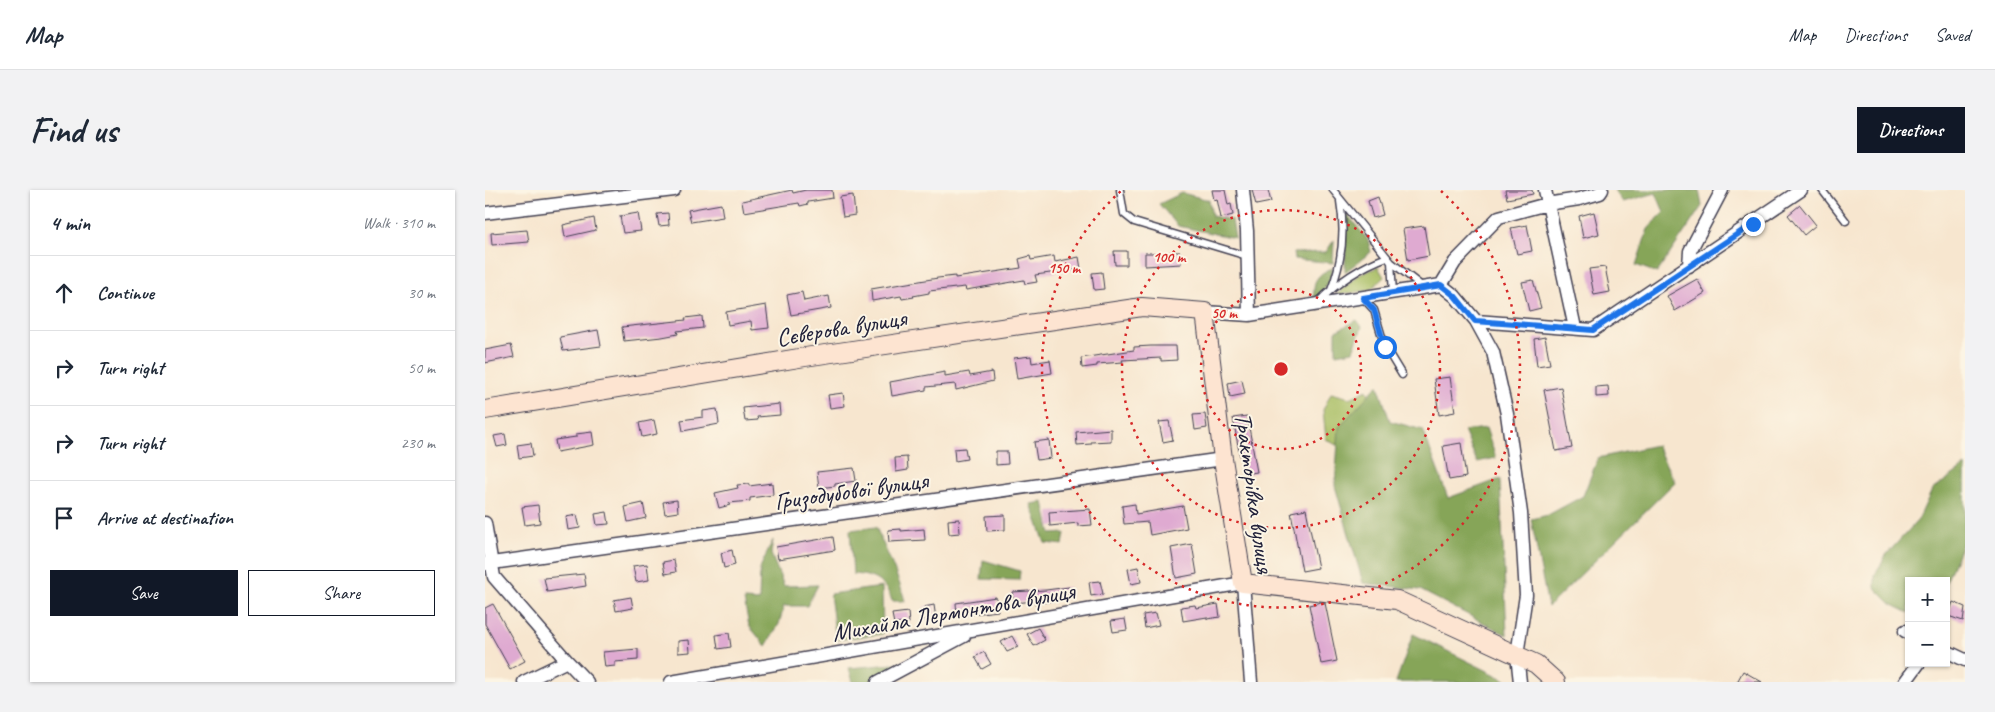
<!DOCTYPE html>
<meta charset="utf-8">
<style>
:root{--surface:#fff;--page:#f2f2f3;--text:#1f2937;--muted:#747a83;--line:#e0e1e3;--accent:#111827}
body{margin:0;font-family:Caveat,sans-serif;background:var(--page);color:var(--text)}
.controls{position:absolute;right:15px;bottom:15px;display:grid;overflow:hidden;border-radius:0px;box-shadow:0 1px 4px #0004}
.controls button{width:45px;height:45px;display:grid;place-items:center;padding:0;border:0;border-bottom:1px solid var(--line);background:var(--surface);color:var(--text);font:25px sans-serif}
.stop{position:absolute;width:15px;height:15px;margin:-11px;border:4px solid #1a73e8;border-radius:50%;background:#fff}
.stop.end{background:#1a73e8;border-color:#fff;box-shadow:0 1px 5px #0008}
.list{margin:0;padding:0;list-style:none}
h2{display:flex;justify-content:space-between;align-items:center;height:65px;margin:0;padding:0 20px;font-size:21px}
h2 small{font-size:16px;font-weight:400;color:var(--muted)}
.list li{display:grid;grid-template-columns:32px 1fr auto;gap:15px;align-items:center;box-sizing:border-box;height:75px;padding:0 20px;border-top:1px solid var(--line)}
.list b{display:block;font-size:19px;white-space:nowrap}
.list em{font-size:16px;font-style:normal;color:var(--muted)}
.actions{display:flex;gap:10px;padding:15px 20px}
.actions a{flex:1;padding:11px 0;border:1px solid var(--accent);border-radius:0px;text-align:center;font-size:18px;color:var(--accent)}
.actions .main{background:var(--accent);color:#fff}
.icon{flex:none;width:28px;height:28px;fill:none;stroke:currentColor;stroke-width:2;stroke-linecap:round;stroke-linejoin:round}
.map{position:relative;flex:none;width:1480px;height:492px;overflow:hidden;border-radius:0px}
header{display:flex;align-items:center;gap:30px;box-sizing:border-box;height:70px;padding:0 25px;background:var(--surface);border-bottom:1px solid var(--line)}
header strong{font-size:24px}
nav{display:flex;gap:28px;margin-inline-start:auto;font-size:18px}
.intro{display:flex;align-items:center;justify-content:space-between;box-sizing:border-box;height:120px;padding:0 30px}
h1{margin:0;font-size:35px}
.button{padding:12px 22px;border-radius:0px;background:var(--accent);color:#fff;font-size:18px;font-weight:700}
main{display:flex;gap:30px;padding:0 30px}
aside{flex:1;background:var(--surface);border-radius:0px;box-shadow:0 1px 4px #0004}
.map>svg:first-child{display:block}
</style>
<header>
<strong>Map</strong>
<nav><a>Map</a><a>Directions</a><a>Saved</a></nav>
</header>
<div class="intro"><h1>Find us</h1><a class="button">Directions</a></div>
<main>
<aside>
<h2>4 min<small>Walk · 310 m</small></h2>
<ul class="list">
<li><svg class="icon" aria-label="ahead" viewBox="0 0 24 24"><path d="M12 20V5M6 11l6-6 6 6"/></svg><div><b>Continue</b></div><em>30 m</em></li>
<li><svg class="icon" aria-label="right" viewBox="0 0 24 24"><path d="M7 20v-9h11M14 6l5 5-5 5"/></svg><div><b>Turn right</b></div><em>50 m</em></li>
<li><svg class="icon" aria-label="right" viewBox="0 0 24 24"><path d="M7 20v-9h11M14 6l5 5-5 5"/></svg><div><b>Turn right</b></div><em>230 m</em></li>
<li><svg class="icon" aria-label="arrive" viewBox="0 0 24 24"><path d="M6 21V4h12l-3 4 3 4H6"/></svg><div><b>Arrive at destination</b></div></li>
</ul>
<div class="actions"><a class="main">Save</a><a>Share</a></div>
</aside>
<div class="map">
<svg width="1480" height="492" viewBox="0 0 1480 492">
<rect width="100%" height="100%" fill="#fcf5e5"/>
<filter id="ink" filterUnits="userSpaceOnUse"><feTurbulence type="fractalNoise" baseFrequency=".02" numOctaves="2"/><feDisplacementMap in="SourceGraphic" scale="10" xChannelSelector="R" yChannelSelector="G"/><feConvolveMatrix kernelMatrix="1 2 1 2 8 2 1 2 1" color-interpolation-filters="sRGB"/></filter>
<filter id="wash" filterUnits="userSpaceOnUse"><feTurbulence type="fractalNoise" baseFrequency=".0096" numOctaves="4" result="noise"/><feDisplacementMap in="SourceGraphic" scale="20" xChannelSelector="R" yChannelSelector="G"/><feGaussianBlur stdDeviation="1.12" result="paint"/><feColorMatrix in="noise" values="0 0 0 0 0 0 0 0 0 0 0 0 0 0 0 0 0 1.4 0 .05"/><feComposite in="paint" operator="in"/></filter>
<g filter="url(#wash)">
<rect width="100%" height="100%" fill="#f7e6cf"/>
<path fill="#a8be63" stroke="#65704f" d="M893,77L899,87L885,100L851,105L874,85Z
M882,200L884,205L855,237L853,256L841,249L838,220L846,203L865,208Z"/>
<path fill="#86a559" stroke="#54644a" d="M1129,0H1214L1217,16L1172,83L1151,75L1163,39L1179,22L1171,3L1138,12Z
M697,3L724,10L727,26L747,30L750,48L693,36L674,14Z
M861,23L883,50L886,62L860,82Z
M849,50L848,73L809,69L808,63L841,62Z
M848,78L843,95L829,110C828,93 830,84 848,78Z
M872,130L877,137L868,161L851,164V141Z
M893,195L905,231L938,240L963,308L1015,289L1022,445L935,400L878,393L850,296L854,237Z
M1001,238L1011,268L992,272L979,241Z
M1171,255L1190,292L1063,417L1046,329L1063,325L1098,306L1113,268Z
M1480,276V348L1461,392V391H1424V423L1406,414L1390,398V385L1401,365L1433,330L1447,300Z
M559,312L566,344L580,343L578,355L560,353L546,314Z
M391,337C401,361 413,385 420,411H407C401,392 388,385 368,384L365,340Z
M288,350L286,364L299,396L333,395L322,416H299L294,434L281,456L264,436L259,410L274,411L275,378Z
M498,370L535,381L534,390L496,389Z
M397,397L398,444L351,450L345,404Z
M928,444L1021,490L1022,492H911Z
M419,473L384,492H368L364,478Z"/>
<g id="blocks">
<path fill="#dfaad1" d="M307,0L308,3L321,0H347L348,8L323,12V14L315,16L314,13L259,22L257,11Z
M727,0H740L743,15L746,14L748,25L736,28L732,9L729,10Z
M767,0H783L786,12L771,15Z
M1020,0H1047L1048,4L1022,9Z
M368,5L370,25L358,27L355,7Z
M893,7L898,25L888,28L883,11Z
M236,14L238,27L206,32L203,20Z
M1315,15L1331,35L1319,45L1303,25Z
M1109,22L1114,44L1098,48L1094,26Z
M153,23L156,41L138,43L135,26Z
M183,23L184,35L174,36L172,24Z
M109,28L111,40L80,47L78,35Z
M1042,35L1047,61L1032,64L1026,38Z
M939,36L944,66L923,70L918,39Z
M42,40L44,52L7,55L6,43Z
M629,61H642V75H630Z
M684,62H695L696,74L660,76V63H684Z
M545,66L546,70L569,66L570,72L594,67L596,79L550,85L552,92L540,94L539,90L481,100L480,97L444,101V103L428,106L429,107L417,109L416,106L387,111L386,99L453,88L470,86V88L536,78L534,69Z
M1120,77L1125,102L1109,105L1104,79Z
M617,82L619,99L609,100L607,83Z
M1212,89L1220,103L1190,121L1182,106Z
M1048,90L1056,118L1044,121L1037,92Z
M317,102L319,111L344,106L346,118L306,125L302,105Z
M281,115L284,138L267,140L266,131L243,135L241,122Z
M217,126L218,138L192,141L193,144L177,147L139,151L137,137L201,130L200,128Z
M113,140L116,156L78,161L75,147Z
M1060,147L1065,174L1052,176L1049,149Z
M26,155L29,167L0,173V160Z
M666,156H691L692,170L676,171V168L637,170L638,172L612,174V176L597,178L596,168L649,160V157Z
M546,166L547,173L565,170L567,183L532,189L529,168Z
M460,182V186L484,182L485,186L507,182L508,191L471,200L470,194L441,197V200L407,206L405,192Z
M965,187L970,222L954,225L949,189Z
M757,190L760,204L745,207L743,193Z
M1123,196L1124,206L1111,207V197Z
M1076,197L1087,258L1071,261L1059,200Z
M358,203L360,216L345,218L343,205Z
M294,214L295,225L272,227L273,230L260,231L258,218Z
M232,219L234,234L198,241L196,230L218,227V221Z
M720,224L722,238L710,240L708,225Z
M762,226L772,282L759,284L756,267H755L748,228Z
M169,230L172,244L157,247L154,233Z
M684,231L688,250L678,252L674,232Z
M626,239V251L606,252V254L592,255L591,242Z
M107,242L109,255L72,262L70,250L91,247V244Z
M20,244L22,255L12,257L9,246Z
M564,250L566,268L552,270L549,252Z
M46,253L48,266L34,268L32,255Z
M976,253L981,287L964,290L958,256Z
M480,258L482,269L470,271L469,259Z
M511,261H522L523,274L511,275Z
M422,267L423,280L411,282L410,268Z
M369,278L371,291L350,294V296L334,298L332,282Z
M287,293L288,305L265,308V311L244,313L245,315L234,318L230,303L253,298L252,295L264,294V296Z
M192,310L193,322L180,324L178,312Z
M158,313L161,328L143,332L140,317Z
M650,314L651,324L698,316L702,338L665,345L663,332L639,334L637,316Z
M53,315L55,333L40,335L37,317Z
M605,319L607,335L593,336V333L565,336L564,322Z
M821,319L833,378L817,381L806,322Z
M122,322L124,334L112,335L110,324Z
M92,325L95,338L83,340L81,327Z
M520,325V340L502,341L501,326Z
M474,329L475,343L464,344L463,330Z
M416,339V341L439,339L440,350L404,352L403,340Z
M348,347L350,360L293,369L291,357Z
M707,354L712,384L691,388L686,358Z
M247,360L250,375L239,378L236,363Z
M189,370L191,382L180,384L178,372Z
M162,374L164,390L151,392L148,376Z
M653,377L656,392L646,394L643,379Z
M99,384L101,396L62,402L59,388Z
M615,391L618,404L606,406L604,392Z
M584,397L586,408L550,414V411L529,413L527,402L561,400Z
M146,407L148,418L131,421L129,410Z
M511,407L513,421L472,426L471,413Z
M836,412L840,413L852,471L836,474L824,415Z
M1468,412L1480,417L1478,431L1463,426Z
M8,414L40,471L25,479L0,434V418Z
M733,414L735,427L722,429V427L698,431L696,417L710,415L711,418Z
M449,415L451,429L440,430L439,417Z
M423,422L424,433L409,434L407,424Z
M671,423L674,435L660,438L658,425Z
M640,429L642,440L628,442L626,431Z
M553,438L560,450L549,456L542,444Z
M244,443L246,457L233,459L231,445Z
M527,446L533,457L522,462L516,452Z
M204,450L205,462L193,463V451Z
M153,459V470L130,472V476L120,477L118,462Z
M499,462L506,474L497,479L490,467Z
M1258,481L1277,492H1252Z"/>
</g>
</g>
<g filter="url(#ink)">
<use href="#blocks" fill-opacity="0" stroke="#423f51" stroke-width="1"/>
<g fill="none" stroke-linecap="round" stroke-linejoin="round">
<g stroke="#423f51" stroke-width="9">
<path id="service" d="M635,0L639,24L649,32L762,66
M848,0L906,72L908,103
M1337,0L1361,31
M906,72L938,97
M846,100C857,72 860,40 855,11
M878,108L889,120L900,157L917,185
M833,112C853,92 875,77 902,67"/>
</g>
<g stroke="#423f51" stroke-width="15">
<path id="minor" d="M758,0L762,41L764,125
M1060,0L1090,138
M0,23L189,0
M1204,76L1205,61L1237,0
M956,95L970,72L1014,27L1062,14L1094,9L1115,3L1117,0
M720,122L764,125L956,95L970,106L991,131L1008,162L1022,224L1036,323L1041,405L1032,465L1035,492
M991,131L1108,140L1316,0
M0,333L9,387L82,471L102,492
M0,374L738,269
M1420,441L1424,443
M1461,461L1480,470
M39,492L82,471
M186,492L758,393L766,492
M393,492L479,446
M1420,492L1434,473"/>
</g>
<g stroke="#423f51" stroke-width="20">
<path id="secondary" d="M0,220L320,167L657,117L720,122L738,269L758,393L912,410L1051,474L1071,492"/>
</g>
<use href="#service" stroke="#fff" stroke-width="6"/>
<use href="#minor" stroke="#fff" stroke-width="12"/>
<use href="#secondary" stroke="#fde4d1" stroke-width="18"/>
</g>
</g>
<g fill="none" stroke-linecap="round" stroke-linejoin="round" filter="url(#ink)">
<path stroke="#1a73e8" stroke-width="6" d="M900,157L889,120L878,108L956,95L970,106L990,131L1108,140L1268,34"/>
</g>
<g fill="none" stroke="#d62828" stroke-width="2.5" stroke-dasharray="2.5 5">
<circle cx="796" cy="179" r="80"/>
<circle cx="796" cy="179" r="159"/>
<path d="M956 1A239 239 0 1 1 636 1"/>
</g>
<g text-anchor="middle" stroke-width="4" stroke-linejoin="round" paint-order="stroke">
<g font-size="25" fill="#22223b" stroke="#fcf5e5">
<text transform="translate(356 137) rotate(-9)" y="9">Сєверова вулиця</text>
<text transform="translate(366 300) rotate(-8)" y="9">Гризодубової вулиця</text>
<text transform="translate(770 303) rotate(82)" y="9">Тракторівка вулиця</text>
<text transform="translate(468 421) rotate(-10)" y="9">Михайла Лермонтова вулиця</text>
</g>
</g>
<circle cx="796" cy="179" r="8" fill="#d62828" stroke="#fcf5e5" stroke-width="2.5"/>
<g font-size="15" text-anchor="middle" font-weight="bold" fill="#d62828" stroke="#fcf5e5" stroke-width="4" stroke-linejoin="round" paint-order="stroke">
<text x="684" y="72">100 m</text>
<text x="579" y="83">150 m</text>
<text x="739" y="128">50 m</text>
</g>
</svg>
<div class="controls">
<button>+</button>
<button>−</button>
</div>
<div class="stop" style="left:900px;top:157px"></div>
<div class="stop end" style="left:1268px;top:34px"></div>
</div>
</main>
